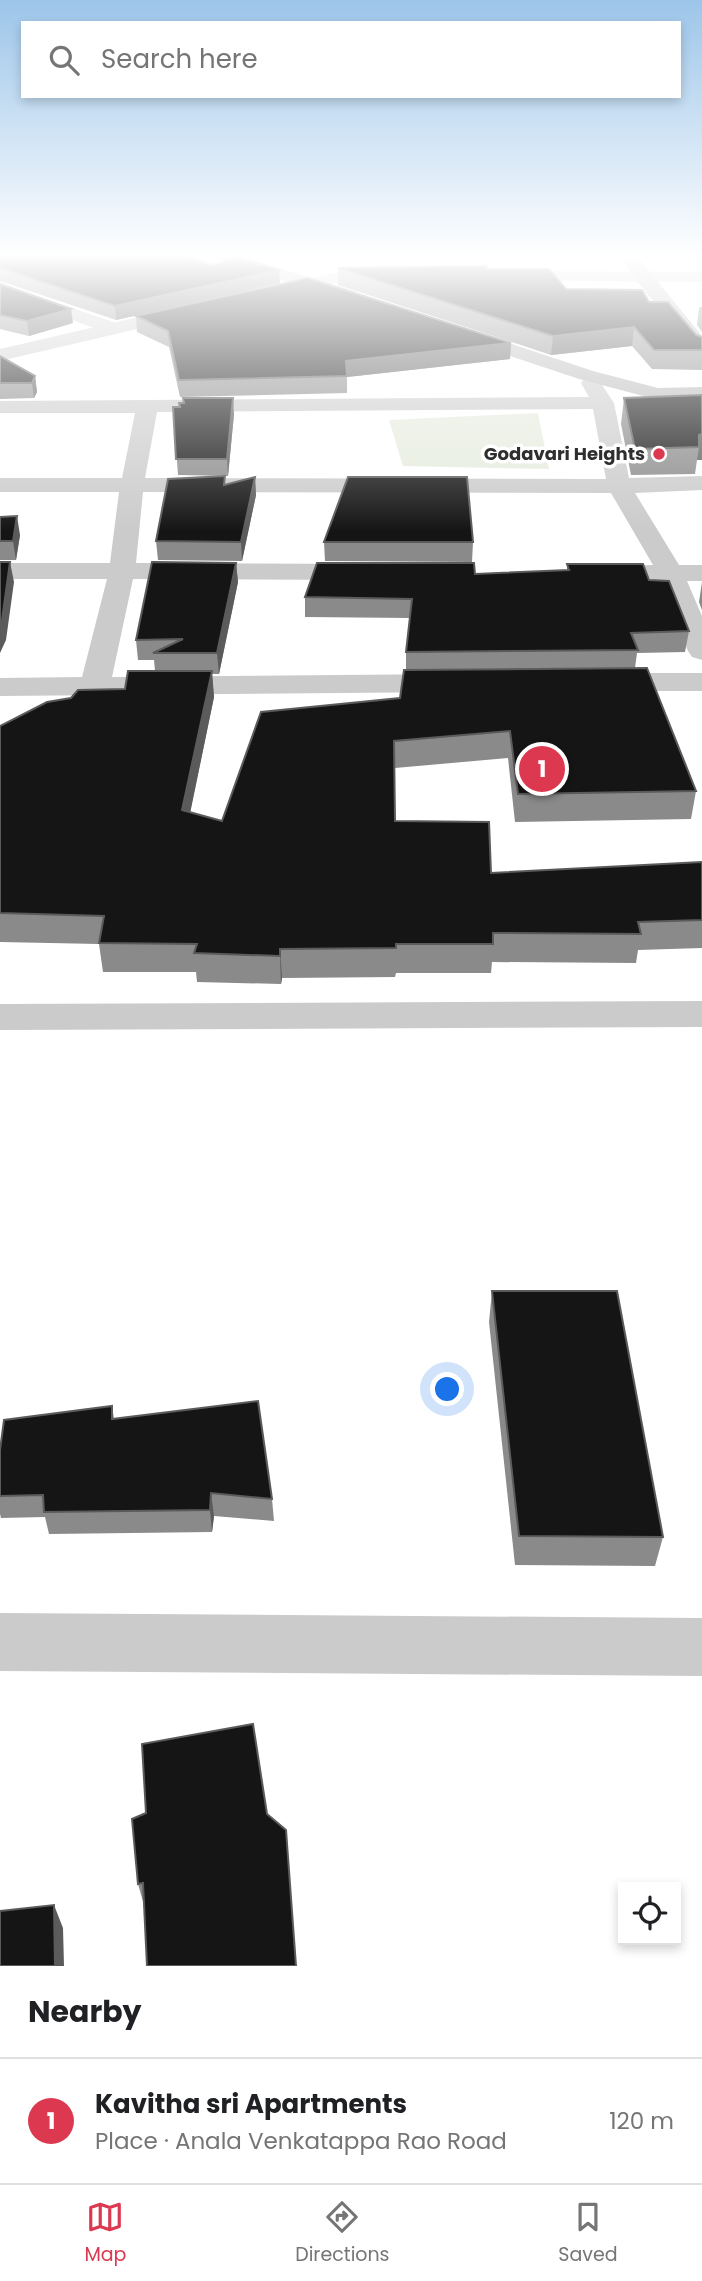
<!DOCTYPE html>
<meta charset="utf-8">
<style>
:root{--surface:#fff;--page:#f6f6f6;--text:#202124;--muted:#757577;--line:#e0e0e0;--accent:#dc3950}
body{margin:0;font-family:Poppins,sans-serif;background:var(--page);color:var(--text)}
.controls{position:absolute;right:21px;bottom:21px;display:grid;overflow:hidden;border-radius:0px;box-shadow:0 4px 10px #0003}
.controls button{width:63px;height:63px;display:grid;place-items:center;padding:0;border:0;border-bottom:2px solid var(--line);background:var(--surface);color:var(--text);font:35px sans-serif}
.you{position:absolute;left:448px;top:1390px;width:24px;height:24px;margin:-18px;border:5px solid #fff;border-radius:50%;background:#1a73e8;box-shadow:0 0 0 10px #1a73e833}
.badge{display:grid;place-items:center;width:46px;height:46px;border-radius:50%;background:var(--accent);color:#fff;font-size:23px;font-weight:700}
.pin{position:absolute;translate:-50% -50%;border:4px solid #fff;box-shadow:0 2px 7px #0006}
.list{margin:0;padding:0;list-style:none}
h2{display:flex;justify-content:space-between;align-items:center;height:91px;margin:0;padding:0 28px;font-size:30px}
h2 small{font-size:23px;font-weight:400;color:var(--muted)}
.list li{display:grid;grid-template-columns:46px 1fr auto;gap:21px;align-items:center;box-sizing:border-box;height:126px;padding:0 28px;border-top:2px solid var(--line)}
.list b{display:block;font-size:26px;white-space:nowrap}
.list p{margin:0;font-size:23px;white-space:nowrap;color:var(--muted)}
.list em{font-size:23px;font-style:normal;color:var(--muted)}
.icon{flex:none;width:38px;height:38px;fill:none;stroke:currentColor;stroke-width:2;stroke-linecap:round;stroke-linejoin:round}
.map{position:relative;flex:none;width:702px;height:1966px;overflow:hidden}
.search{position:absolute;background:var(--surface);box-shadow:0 4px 10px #0003;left:21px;right:21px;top:21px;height:77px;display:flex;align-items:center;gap:18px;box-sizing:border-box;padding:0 24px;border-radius:0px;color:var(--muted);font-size:26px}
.sheet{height:217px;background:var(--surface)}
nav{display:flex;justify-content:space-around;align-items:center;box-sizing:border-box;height:98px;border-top:2px solid var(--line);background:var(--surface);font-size:19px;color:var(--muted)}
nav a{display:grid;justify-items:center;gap:4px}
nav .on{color:var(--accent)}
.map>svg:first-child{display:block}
</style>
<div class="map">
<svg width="702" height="1966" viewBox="0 0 702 1966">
<rect width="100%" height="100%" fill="#fff"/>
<path fill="#e5ebdd" d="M538,413L549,469L403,466L389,420Z"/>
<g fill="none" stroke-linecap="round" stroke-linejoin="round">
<path fill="#cbcbcb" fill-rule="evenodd" d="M389,271L395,272L398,276L395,280L340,282L311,289L302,284L305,280L340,272Z
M502,271L702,272V282L496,280L493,276Z
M0,283L119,324L122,328L119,332H105L0,294Z
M591,377L598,379L614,403L629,478L702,476V490L635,493L679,565H702V581H687L702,616V660L692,657L688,651L661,581H596L587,579L583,573L587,567L653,565L611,493L143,492L136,563L367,564L376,566L380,572L376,578L367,580L133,579L112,677L453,674L463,677L468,683L463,689L453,692L0,696V678L82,677L107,579H0V563H110L119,492H0V478H122L135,413H0V401L589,397L581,383L584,379ZM593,409L606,479L145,478L157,412Z
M601,673H702V691H601L591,688L586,682L591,676Z
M702,1001V1027L0,1030V1004Z
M0,1613L702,1618V1676L0,1671Z"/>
<path fill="#cbcbcb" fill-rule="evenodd" d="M186,306L193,308L195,312L193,316L0,361V349Z"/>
<path fill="#b8b8b8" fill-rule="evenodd" d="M215,256H239L354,291L357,295L348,300L342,299L217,260Z
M621,256H637L702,336V354L695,352L636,280Z
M461,327L593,371L658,388L702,387V399L651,398L579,379L454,337L451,333Z"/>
</g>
<path fill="#8a8a8a" d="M0,256L213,265L279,270L280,283L116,320L0,281Z
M338,268L487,269L566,289L649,302L696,335L702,337V370L652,369L632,346L551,355L338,285Z
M0,284L73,323L29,336L0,329Z
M699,307H702V332L697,325Z
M136,316L511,343L510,359L347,377V393L180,397L169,347L137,332Z
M0,356L35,376L37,392L34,398L0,399Z
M702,395V460H697L695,474L631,475L621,424L624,398Z
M183,398L234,414L228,476L178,475L173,407H179L183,403Z
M255,477L256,495L242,561L158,560L156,541L225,485Z
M0,517L20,535L16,560H0Z
M324,542H473L472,562L325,561Z
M236,563L238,582L219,674H212L214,697L190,812L222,821L400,698L406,670V652L410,618L305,617V597L475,574L567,570V564L649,580L689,631L685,652L637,653L635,668L696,791L691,819L515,822L508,758L395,768V821L491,873L702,862V948L638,950L636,963L492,962L491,973H396L395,977L282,978L281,984L197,982L196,972H103L99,944L0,942V726L125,689L155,671L154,660H138L136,640Z
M702,582V610L699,602Z
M492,1291L663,1537L655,1566L515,1565L489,1322Z
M112,1406L114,1419L272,1499L274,1521L214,1516L212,1532L49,1534L45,1517L1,1518L0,1514V1450Z
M253,1724L144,1905L138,1884L146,1813Z"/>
<path fill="#5b5b5b" d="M279,270L280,283L116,320L115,306Z
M71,309L73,323L29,336L27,321Z
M634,327L632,346L551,355L553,336Z
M511,343L510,359L347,377L346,361Z
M35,376L37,392L34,398L32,383Z
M233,398L234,414L228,476L227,459Z
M702,434V460H697L699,447V435Z
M255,477L256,495L242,561L241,542Z
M17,516L20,535L16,560L13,541Z
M10,562L14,582L6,640L0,653V625Z
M236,563L238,582L219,674L217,653Z
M212,671L214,697L185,838L182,810Z
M280,949L282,978L281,984L280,956Z
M211,1493L214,1516L212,1532L210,1510Z
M54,1905L63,1928L64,1966H55Z"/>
<path fill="#151515" stroke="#5b5b5b" stroke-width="2" d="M0,256H183L213,265L238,257L279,270L115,306L0,268Z
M487,266V269H549L566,289L642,290L649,302H668L696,335L702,337V350H654L634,327L553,336L338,268Z
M308,278L511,343L346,361L347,376L179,380L168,331L136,316Z
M0,284L71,309L27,321L0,315Z
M0,356L35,376L32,383H0Z
M702,395V434L699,435V447L635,449L624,398Z
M183,398H233L227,459H176L173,407H180L179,403H184Z
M225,476L224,485L255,477L241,542L156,541L168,479Z
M348,477H467L473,542H324Z
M17,516L13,541H0V517Z
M0,562H10L2,620L0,625Z
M152,562L236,563L217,653H153L183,639L136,640Z
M317,563H474L475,574L569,570L567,564H643L649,580L669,581L689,631L631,633L638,650L406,652L412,599L305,597Z
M647,668L696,791L518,794L510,731L394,741L395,821L489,822L491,873L702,862V920L638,922L641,934L493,933V944H396V948L280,949V956L194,953L197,944L99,943L104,916L0,913V726L47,702L71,698L78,690L125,689L128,671H212L182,810L222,821L261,712L400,698L404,670Z
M492,1291H617L663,1537L519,1536Z
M258,1401L272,1499L211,1493L210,1510L44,1512L43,1495L0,1496V1450L4,1420L112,1406V1419Z
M253,1724L267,1814L286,1830L296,1966H147L143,1883L138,1884L132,1819L146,1813L142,1744Z
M54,1905L55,1966H0V1911Z"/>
<linearGradient id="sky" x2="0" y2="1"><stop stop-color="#9cc5e9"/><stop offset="0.48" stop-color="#fff"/><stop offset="1" stop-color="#fff" stop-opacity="0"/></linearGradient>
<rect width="702" height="531" fill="url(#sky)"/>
<circle fill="#dc3950" stroke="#fff" stroke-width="2.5" cx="659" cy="454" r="7"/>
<g text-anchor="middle" stroke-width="7" stroke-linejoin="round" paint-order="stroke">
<g font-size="18" font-weight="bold" fill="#2e2e2e" stroke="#fff" text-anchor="end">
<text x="645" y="460">Godavari Heights</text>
</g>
</g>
</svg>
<div class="controls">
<button><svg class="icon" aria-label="locate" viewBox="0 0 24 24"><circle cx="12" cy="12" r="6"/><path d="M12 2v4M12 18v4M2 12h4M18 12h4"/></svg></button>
</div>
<div class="you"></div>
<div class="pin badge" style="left:542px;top:769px">1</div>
<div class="search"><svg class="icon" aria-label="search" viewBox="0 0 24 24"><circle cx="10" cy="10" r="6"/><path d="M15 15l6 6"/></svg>Search here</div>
</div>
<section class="sheet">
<h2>Nearby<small></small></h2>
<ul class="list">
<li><span class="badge">1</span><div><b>Kavitha sri Apartments</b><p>Place · Anala Venkatappa Rao Road</p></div><em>120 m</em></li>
</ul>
</section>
<nav>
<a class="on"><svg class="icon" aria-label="map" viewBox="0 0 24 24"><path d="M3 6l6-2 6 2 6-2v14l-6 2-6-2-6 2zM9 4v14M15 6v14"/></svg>Map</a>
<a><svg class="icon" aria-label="directions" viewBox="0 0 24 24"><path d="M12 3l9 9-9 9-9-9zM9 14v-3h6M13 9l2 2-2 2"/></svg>Directions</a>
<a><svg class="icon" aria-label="saved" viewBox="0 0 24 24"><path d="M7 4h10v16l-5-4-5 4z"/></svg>Saved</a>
</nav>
